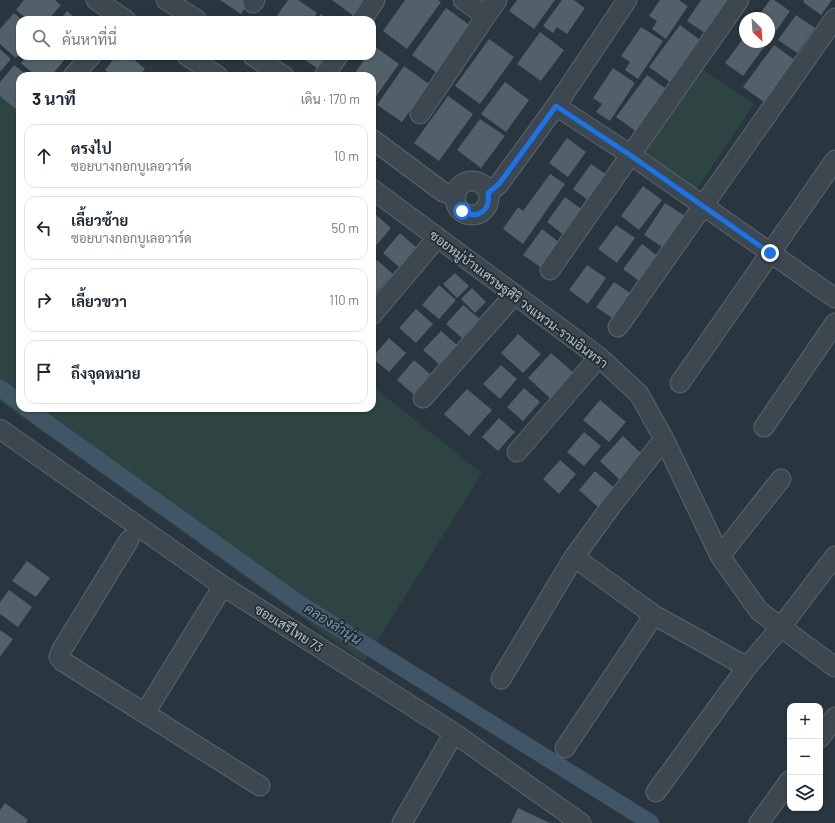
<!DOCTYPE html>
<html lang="th">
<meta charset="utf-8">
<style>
:root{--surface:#fff;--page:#f2f2f3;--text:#1f2937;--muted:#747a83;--line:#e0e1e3}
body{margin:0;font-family:Barlow,Sarabun,sans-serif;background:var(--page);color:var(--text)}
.controls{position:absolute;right:12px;bottom:12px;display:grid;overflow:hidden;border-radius:8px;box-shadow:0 1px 3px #0004}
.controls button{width:36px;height:36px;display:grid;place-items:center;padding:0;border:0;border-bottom:1px solid var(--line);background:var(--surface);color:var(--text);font:20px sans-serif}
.compass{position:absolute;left:739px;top:12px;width:36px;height:36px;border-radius:50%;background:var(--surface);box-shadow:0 1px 3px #0004;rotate:155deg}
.stop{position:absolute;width:12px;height:12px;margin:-9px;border:3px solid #1a73e8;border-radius:50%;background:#fff}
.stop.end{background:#1a73e8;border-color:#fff;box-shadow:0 1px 4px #0008}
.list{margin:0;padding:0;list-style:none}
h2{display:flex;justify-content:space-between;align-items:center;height:52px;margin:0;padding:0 16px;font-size:17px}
h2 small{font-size:13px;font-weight:400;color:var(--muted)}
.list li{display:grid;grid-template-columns:26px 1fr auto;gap:12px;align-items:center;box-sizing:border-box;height:64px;margin:0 8px 8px;padding:0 8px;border:1px solid var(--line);border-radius:12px}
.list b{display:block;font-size:15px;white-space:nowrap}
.list p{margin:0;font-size:13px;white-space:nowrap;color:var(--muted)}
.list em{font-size:13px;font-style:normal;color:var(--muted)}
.icon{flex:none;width:22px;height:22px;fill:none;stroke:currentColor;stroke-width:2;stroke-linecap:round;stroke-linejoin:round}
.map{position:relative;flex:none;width:835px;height:823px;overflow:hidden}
.search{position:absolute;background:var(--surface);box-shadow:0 1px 3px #0004;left:16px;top:16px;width:360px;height:44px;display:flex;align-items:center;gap:10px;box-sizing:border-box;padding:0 14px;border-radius:12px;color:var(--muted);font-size:15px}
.panel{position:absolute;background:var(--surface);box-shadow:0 1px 3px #0004;left:16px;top:72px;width:360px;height:340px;border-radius:12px}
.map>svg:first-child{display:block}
</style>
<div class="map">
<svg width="835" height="823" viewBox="0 0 835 823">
<rect width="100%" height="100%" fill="#29353f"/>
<path fill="#2e4442" d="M699,67L754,104L697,189L642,152Z
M0,91L20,107V408H372V386L482,473L364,662L0,401Z"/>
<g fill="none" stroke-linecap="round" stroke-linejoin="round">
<path stroke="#405566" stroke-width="17" d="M0,388L20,403
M26,408L300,604L651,823"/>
</g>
<path fill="#526069" d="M24,0H55L61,5L48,20H28L16,10Z
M220,0H251L241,14Z
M288,0H298L317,13L312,20H274Z
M332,0H371L358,19Z
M405,0H438L441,2L407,49L383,31Z
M517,0H555L534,29L509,11Z
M562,0H574L585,8L567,34L557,27L553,33L543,26Z
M660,0H679L688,6L666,39L652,29L657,21L649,16Z
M701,0H730L708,35L687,21Z
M770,0H774L790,11L772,37L769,34V18H757Z
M804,0H832L821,15L803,2Z
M446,8L471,26L437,73L412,55Z
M67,11L78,20H60Z
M14,13L22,20H20V54L16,58L0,44V29Z
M321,14L330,20H317Z
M796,15L815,28L797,53L778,40Z
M680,25L704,43L674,85L649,67Z
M641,27L663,41L638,79L625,70L630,62L621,56Z
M540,32L564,50L541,81L517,64Z
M745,36V42H759L765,46L743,76L725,63Z
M489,39L514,57L480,104L455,86Z
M774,45L799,63L768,105L743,87Z
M374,46L399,64L372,102V76H353L367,56H372V48Z
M0,49L11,59L0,72Z
M27,56H63L66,58L51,76H36L21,63Z
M116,56H130L145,69L139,76H112L105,70Z
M299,56H330L320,70Z
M14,65L28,76H20V106L17,110L0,96V82Z
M404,66L429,84L402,122L377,105Z
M613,68L635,83L610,121L596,112L602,104L593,98Z
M647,75L672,93L641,135L616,117Z
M505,82L529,100L506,132L481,114Z
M448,96L473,114L439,161L414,143Z
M480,119L505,136L481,168L457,150Z
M567,138L586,152L568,177L549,163Z
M591,164L610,177L592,203L573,189Z
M550,174L565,184L523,244L503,229L518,207L523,211Z
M643,186L662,200L639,230L621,216Z
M565,197L584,211L565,236L547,222Z
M665,203L685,216L664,248L644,235Z
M375,214L391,228L374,248L372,246V217Z
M616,225L635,238L617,263L598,249Z
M542,229L560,243L542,268L523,255Z
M400,233L417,248L399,267L383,253Z
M642,244L660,258L642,283L623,269Z
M377,260L393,274L376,293L372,290V265Z
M587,265L606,278L588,304L569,290Z
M455,273L469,286L457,298L443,284Z
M614,282L633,295L615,320L596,307Z
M439,285L456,300L439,319L422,305Z
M472,288L486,302L475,313L461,299Z
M463,305L480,319L462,338L446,324Z
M416,309L433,324L416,343L399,328Z
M441,331L457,345L440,365L423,350Z
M518,334L541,354L523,373L501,353Z
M389,338L406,353L389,372L372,358Z
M551,353L575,374L552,400L528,378Z
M414,360L430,374L413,394L397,380Z
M501,365L517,379L500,399L483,384Z
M524,388L540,402L523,421L507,407Z
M467,389L492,410L469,436L444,414Z
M600,400L626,422L609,442L583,420Z
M499,418L515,432L498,451L482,437Z
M584,432L601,446L584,466L567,452Z
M623,436L645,457L622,482L600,461Z
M560,460L576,474L559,494L543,479Z
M595,471L617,490L600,509L579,490Z
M27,561L50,578L36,597L12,581Z
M9,590L32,607L18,627L0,614V602Z
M0,630L13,639L0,657Z
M5,803L28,820L26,823H0V810Z
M518,808L550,823H511Z"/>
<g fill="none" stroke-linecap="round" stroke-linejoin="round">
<g stroke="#5a656c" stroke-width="21">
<path id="street" d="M96,0L126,20
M166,0L197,20
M463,0L486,16L497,0
M253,3L255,0
M362,20L375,0
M187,56L218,76
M253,56L284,76
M73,76L91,56
M324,76L338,56
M556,106L631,155L835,298
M420,114L486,16
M372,139L443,192L456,196
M455 198a17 17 0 1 1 34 0a17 17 0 1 1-34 0Z
M372,189L599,357L639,394L664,439L720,556L759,611L835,667
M488,193L499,184L556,106L627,0
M550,270L739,0
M372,315L437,238
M618,327L835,18
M680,383L835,160
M423,398L514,295
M764,427L835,323
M0,429L223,586L454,733L581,823
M517,452L599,357
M129,540L61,651L59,657L62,661L260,786
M720,556L781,479
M574,557L654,615L747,667
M501,679L574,557L612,505L664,439
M145,713L223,586
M820,738L835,717
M565,748L654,615
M656,792L747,667L781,627L835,556
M402,823L454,733
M759,823L790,780"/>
</g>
<use href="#street" stroke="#3d474f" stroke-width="19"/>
</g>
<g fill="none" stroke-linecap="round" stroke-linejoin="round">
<path stroke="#1a73e8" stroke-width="5" d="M462,211C477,220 491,211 488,193L499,184L556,106L630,155L770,253"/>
</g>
<g text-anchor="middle" stroke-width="3.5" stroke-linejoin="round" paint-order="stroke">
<g font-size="13" fill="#b9c2c9" stroke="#212c34">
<text transform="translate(519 299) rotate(37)" y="5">ซอยหมู่บ้านเศรษฐศิริ วงแหวน-รามอินทรา</text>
<text transform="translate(289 628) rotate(32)" y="5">ซอยเสรีไทย 73</text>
</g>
<g font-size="14" font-style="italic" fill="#7d96aa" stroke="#212c34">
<text transform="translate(333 624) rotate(32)" y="5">คลองลำนุ่น</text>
</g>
</g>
</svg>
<div class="controls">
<button>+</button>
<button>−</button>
<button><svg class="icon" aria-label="layers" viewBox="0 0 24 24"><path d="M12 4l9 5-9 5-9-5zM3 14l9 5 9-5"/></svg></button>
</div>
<svg class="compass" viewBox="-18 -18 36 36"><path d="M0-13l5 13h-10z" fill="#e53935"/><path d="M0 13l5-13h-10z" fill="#747a83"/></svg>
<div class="stop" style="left:462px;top:211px"></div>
<div class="stop end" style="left:770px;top:253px"></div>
<div class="search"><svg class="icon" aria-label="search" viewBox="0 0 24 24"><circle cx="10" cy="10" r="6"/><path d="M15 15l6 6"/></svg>ค้นหาที่นี่</div>
<section class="panel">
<h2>3 นาที<small>เดิน · 170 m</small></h2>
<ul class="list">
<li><svg class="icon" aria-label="ahead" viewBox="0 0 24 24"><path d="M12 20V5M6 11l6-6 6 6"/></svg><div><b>ตรงไป</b><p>ซอยบางกอกบูเลอวาร์ด</p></div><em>10 m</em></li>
<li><svg class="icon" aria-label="left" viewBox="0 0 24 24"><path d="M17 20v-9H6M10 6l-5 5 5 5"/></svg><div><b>เลี้ยวซ้าย</b><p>ซอยบางกอกบูเลอวาร์ด</p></div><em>50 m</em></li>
<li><svg class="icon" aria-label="right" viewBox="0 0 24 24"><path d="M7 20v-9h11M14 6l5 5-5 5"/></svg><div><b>เลี้ยวขวา</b></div><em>110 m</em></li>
<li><svg class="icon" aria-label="arrive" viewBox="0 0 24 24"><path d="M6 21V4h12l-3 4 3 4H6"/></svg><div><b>ถึงจุดหมาย</b></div></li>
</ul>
</section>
</div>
